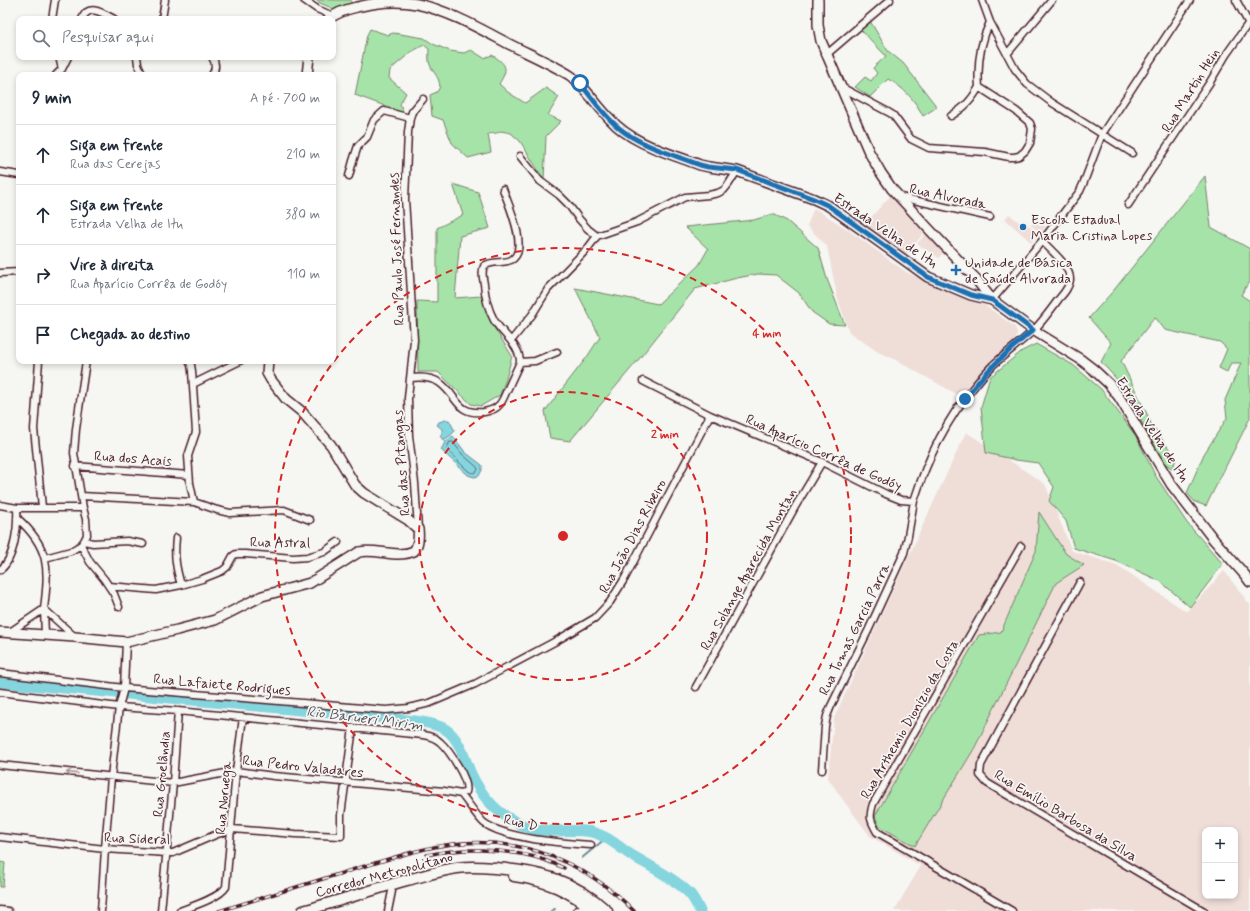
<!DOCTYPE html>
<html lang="pt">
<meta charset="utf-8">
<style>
:root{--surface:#fff;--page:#f6f6f7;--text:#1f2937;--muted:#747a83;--line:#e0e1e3}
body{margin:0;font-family:Mynerve,sans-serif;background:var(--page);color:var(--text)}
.controls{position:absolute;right:12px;bottom:12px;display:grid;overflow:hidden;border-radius:8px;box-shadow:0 2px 6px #0003}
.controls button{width:36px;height:36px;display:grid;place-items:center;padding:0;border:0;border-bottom:1px solid var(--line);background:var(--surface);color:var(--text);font:20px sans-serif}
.stop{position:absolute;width:12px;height:12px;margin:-9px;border:3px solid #1f6fb2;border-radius:50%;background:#fff}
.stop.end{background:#1f6fb2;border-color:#fff;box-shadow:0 1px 4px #0008}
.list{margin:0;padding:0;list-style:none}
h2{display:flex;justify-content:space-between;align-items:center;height:52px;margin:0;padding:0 16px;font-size:17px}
h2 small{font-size:13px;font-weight:400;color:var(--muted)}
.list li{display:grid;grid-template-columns:26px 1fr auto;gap:12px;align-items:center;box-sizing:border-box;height:60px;padding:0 16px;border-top:1px solid var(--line)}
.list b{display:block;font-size:15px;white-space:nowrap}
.list p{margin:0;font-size:13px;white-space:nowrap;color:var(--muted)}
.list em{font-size:13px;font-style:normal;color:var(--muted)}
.icon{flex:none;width:22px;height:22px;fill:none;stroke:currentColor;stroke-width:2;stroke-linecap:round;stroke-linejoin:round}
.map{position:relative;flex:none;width:1250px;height:911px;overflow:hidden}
.search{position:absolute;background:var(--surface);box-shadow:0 2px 6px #0003;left:16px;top:16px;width:320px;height:44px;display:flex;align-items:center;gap:10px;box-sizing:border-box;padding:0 14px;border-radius:8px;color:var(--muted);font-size:15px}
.panel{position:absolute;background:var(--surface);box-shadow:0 2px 6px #0003;left:16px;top:72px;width:320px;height:292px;border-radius:8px}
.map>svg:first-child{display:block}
</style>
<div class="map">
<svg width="1250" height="911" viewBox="0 0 1250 911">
<rect width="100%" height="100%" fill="#f6f6f2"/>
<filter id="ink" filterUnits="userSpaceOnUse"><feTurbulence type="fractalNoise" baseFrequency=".025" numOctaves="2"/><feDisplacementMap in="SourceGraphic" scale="8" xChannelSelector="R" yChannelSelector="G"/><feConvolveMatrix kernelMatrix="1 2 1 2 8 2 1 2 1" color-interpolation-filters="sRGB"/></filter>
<g filter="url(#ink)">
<path fill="#efddd8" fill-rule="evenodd" d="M892,194L926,230L906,255L865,224Z
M814,208L847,229L906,272L986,306L1015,327L1017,333L1015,341L994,358L960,396L892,358L878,352L849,332L837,296L827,246L807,226Z
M1009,214L1020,223L1023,220L1039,234L1031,242L1005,219Z
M1035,219L1046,227L1040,233L1031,225Z
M927,232L945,250L939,258L917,244Z
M966,432L1045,484L1072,551L1117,565L1187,612L1224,571L1250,605V911H894L921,866L870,836L843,800L828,778L834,718ZM1205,830H1235V896H1205Z"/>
<path fill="#a6e3a9" stroke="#78816a" d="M316,0H351V3L334,9L320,3Z
M870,21L888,51L903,63L937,107L923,116C915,100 903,87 888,79L870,97L855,87L865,77L871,81L877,73L873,68L886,56L861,30Z
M370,29L388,35L393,33L400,34L424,38L433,44L450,51L464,53L471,50L484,58L492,55C508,65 508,69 499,84L509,93L525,103L546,88L559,97L548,115L561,121L546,136L544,180L520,141L511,133L501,131C497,134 493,133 488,134L491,152L468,158L452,143L443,120L432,116L430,95L437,92L440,87C439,76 434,74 430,65C428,60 429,54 429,49L424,45L411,52L390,70L389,78L406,93L400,104L404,113L355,95L367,35Z
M1205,176L1211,227L1250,249V280L1241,295L1250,301V418L1206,506L1195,502L1187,493L1204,454L1227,418L1225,400L1241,363H1231L1227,372L1219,368L1227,349L1220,342L1165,330L1155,317L1121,361L1147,414L1152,426L1176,458L1173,469L1164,463L1122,385L1101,362L1111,343L1089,318L1114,290Z
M453,184L478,192L490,228L460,236L455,298L481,296L493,326L512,356L506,379L500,395L481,406L471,404L438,372H418L417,301L437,302V228L463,215Z
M773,214L787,221L818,248L827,279L845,325L829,324L812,312L799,293L776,275L758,274L737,278L695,289L639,359L570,441L550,438L545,411L587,357L600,337L575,288L658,304L699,265L708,249L685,227L754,220Z
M1036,344L1073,365L1101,389L1136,436L1155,475L1187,523L1223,564L1190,607L1160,581L1116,561L1074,548L1066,521L1049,501L1054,487L1038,463L1016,460L986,453L981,407L990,377L1022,351Z
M1039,512L1066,554L1084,565L1056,583L974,749L915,846L879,826L875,816L979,635L1001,632L1036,551Z
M0,862L5,863L3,887H0Z"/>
<path fill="#84d5de" stroke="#6d8c96" d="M445,420H449L455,431L450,436L443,440L440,436L442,433V429L437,425L439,422Z
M453,436L465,452L482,465V470L479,476L474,477L468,475L441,450L445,442Z"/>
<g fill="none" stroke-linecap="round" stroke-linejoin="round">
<path stroke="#616873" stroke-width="1" d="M450,442H453L462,454L477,467L478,470L476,472C474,473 473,473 470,472C466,470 449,452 447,449Z"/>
<path stroke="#6d8c96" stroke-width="2" d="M582,858L606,838
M551,911L555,909"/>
<path stroke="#84d5de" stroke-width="11" d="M0,682L407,720C417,721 436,724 445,729C460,738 465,761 472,776C480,792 491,807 507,817C516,822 529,830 540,830C557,832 575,829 592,832C605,835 617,845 628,853C647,865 673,877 689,893C694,898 697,905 700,911"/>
<g stroke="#4a1f2b" stroke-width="9">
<path id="street" d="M304,0L317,9L333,16
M982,0L990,22L1015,69L1027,84L1051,102L1132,153
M1236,0L1248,22
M52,19L55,0
M82,19C88,3 103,13 114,19
M162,19L165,0
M827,54L890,0
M1007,54L1052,0
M59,57L62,69
M137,57L138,64L143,75
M212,57C216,63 216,69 212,75
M56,75L62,69L68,57
M841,87L888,112L893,115L911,139L929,148L985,152L1009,157H1014L1019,156L1025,151L1030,143L1032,129L1030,123L1016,111L979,87C977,63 980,43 990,22
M951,116C965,107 971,101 979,87
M520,156L540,181L559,195L568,204L579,219L588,229L597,236
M0,172L19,175
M349,176L353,161L358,146L367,137L374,120L384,111L410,118
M900,197L990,217
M1128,205L1210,82L1226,55L1250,21
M597,236L637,222L685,197L709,195L718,193L724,190L728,185L737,171
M0,273L19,272
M992,300L1042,241L1080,191L1084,182L1102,134L1190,0
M511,341L532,315L548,289L588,248L597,236
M39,361L34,429L42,507
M189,361L191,365L192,371L196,432L188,456L190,483L194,502
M520,362L535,361L557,352
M411,378C421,377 431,377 440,383C458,396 456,415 484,412C493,410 499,408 503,399L520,362C520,345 502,334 494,320C488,309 485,297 484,284C483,278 481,272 484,266C492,260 502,264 511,260C530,251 508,203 503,189
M643,381L710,415L822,462L886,494L901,500L914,501C927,460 945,421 973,388C979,380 986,372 993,365C1006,353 1020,343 1033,331C1042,322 1050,311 1058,300C1063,294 1069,288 1070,280C1071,267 1051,250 1042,241
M193,384L240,361
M75,466L189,475
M81,496L194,502L217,510L230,513L284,510L310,520
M0,505L17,508H83
M418,529L415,483L409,436L408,398L414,340L405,199L408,132L410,118L412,112L423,99
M176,538C174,556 176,568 181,585
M84,541L93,543L127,541L143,544
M81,545L90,562L104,579L114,594L119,607
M45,558L71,551L81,545L84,541L87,535L86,519L83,508L74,453L76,429L86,361
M0,570C15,559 18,525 17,508
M1080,582L981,765L980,775L987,783L1204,911
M109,586L156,590L181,585L202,579L222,571L227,567L233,556L236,554H245L293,558L307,557L324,552L338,542
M10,632L44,609C49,568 50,547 17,518
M45,635L44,609L75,637
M0,673L124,688L386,710L409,708L430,703L475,684L556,641L595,618L610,602L625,578L710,415
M696,687L795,507L822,462
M0,692L119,707L178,711L423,735C429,736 436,738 440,742C449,750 470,781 466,792L461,794
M0,765L173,783L236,771L274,776L444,791L461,794
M822,770L825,726L827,716L831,706L868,631L904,553L908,536L914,501
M461,794C467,801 478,818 484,823C506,839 563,843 591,845
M0,837L105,849L167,853H173L215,835L232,829L295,834L341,836V815L353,728
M0,910L8,911
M101,911L105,849L111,777L119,707L124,688L126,642
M161,911L173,783L178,711
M180,911C193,906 219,898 226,887L236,771L243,717
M388,911L392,891
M576,911L588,905
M1012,911L877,832C870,820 869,817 873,804L1021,546"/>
</g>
<g stroke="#4a1f2b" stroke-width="12">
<path id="secondary" d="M818,0V25L821,41L869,152L881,173L892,189L928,228L976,279L992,300
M329,19C336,13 348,9 357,7C377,2 397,0 417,4C450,11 482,30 511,45C531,55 552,64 571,76C586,88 596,105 610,119C632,144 669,153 700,165L709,167L737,171L814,199L829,206L928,277L971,295L992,300L1033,330L1080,359L1093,369L1109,384L1119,397L1171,484L1214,540L1245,575L1250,582
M307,75L309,57
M0,632L75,637L126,642L177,630L215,620L262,596L310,583L359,552C377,548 396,559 414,551C419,544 419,537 418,529L408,520L364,493L355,485L331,445L302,412L286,399L271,380L267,373L268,361"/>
</g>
<g stroke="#4a1f2b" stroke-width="13">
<path id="primary" d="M514,876C546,880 570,891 595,911
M303,911C338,901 372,890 407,880C424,876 441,870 457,868C470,866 482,867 494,868C539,871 573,880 607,911"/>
</g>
<use href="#street" stroke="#f6f6f2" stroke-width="6"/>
<use href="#secondary" stroke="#f6f6f2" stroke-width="9"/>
<use href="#primary" stroke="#f6f6f2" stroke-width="10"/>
<g stroke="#4a1f2b" stroke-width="3.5">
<path id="rail" d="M427,855C461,847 502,849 535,857C545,860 555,864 564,868
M219,911C264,897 310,883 355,869C387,860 420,848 453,844C522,836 585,862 634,911"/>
</g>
<use href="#rail" stroke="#f6f6f2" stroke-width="2" stroke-dasharray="6" stroke-linecap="butt"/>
</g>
<defs><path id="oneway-shaft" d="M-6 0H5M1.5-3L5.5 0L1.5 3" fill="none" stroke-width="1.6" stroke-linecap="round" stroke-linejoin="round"/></defs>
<use stroke="#a99598" href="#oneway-shaft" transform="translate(72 773) rotate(-174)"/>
</g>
<g fill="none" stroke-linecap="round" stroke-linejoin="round" filter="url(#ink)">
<path stroke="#1f6fb2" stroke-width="5" d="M580,83C592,98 604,116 619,128C641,146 672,154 700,165L708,167L737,170L814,199L829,206L928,277L971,295L992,300L1033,330C1008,351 984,372 965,399"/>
</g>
<g fill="none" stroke="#d62828" stroke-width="2" stroke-dasharray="7 5">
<circle cx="563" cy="536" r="144"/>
<circle cx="563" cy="536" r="288"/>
</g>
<g fill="#1f6fb2" stroke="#f6f6f2" stroke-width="1.5">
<circle cx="1023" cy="227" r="4"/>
<path d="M954 264h4v4h4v4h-4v4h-4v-4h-4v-4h4z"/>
</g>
<g text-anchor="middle" stroke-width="3.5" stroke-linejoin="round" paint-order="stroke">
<g font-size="14" fill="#4a1f2b" stroke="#f6f6f2">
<text transform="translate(1190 90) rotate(-58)" y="5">Rua Martin Hein</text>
<text transform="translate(948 196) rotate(12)" y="5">Rua Alvorada</text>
<text transform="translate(886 230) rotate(34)" y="5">Estrada Velha de Itu</text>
<text transform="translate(396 249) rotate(-92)" y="5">Rua Paulo José Fernandes</text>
<text transform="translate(1153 429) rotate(57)" y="5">Estrada Velha de Itu</text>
<text transform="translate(824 452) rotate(24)" y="5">Rua Aparício Corrêa de Godóy</text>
<text transform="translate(133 458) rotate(4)" y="5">Rua dos Acais</text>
<text transform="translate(401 463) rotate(-94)" y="5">Rua das Pitangas</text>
<text transform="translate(632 536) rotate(-62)" y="5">Rua João Dias Ribeiro</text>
<text transform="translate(280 542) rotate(1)" y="5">Rua Astral</text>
<text transform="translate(748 569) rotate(-61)" y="5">Rua Solange Aparecida Montan</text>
<text transform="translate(854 629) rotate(-64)" y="5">Rua Tomas Garcia Parra</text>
<text transform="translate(222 684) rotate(5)" y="5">Rua Lafaiete Rodrigues</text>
<text transform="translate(909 719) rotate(-60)" y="5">Rua Arthemio Dionizio da Costa</text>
<text transform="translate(303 766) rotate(6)" y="5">Rua Pedro Valadares</text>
<text transform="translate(161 774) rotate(-85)" y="5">Rua Groelândia</text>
<text transform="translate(223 798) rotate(-85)" y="5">Rua Noruega</text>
<text transform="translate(1066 815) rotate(31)" y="5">Rua Emílio Barbosa da Silva</text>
<text transform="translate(521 822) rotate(12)" y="5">Rua D</text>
<text transform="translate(137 838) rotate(2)" y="5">Rua Sideral</text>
<text transform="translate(384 874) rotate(-15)" y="5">Corredor Metropolitano</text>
</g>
<g font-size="14" fill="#4a1f2b" stroke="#f6f6f2" text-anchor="start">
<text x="1031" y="224">Escola Estadual<tspan x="1031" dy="16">Maria Cristina Lopes</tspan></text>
<text x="965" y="267">Unidade de Básica<tspan x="965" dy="16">de Saúde Alvorada</tspan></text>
</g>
<g font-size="15" font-style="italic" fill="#5b5661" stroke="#f6f6f2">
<text transform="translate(365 718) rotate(7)" y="5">Rio Barueri Mirim</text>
</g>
</g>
<circle cx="563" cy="536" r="6" fill="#d62828" stroke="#f6f6f2" stroke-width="2"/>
<g font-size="12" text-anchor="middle" font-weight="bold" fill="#d62828" stroke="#f6f6f2" stroke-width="3.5" stroke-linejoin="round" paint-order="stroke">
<text x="767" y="337">4 min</text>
<text x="665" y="438">2 min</text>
</g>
</svg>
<div class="controls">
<button>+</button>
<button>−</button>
</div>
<div class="stop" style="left:580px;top:83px"></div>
<div class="stop end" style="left:965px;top:399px"></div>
<div class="search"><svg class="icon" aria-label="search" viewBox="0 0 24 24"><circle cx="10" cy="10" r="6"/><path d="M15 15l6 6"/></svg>Pesquisar aqui</div>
<section class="panel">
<h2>9 min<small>A pé · 700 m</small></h2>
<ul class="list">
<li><svg class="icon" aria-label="ahead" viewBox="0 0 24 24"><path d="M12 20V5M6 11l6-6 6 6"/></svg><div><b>Siga em frente</b><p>Rua das Cerejas</p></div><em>210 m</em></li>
<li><svg class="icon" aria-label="ahead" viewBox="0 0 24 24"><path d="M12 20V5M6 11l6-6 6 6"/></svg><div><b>Siga em frente</b><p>Estrada Velha de Itu</p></div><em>380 m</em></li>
<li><svg class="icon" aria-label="right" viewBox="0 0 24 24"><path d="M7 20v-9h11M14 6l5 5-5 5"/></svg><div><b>Vire à direita</b><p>Rua Aparício Corrêa de Godóy</p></div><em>110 m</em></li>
<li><svg class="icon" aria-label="arrive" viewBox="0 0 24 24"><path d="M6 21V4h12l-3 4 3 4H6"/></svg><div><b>Chegada ao destino</b></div></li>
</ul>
</section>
</div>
